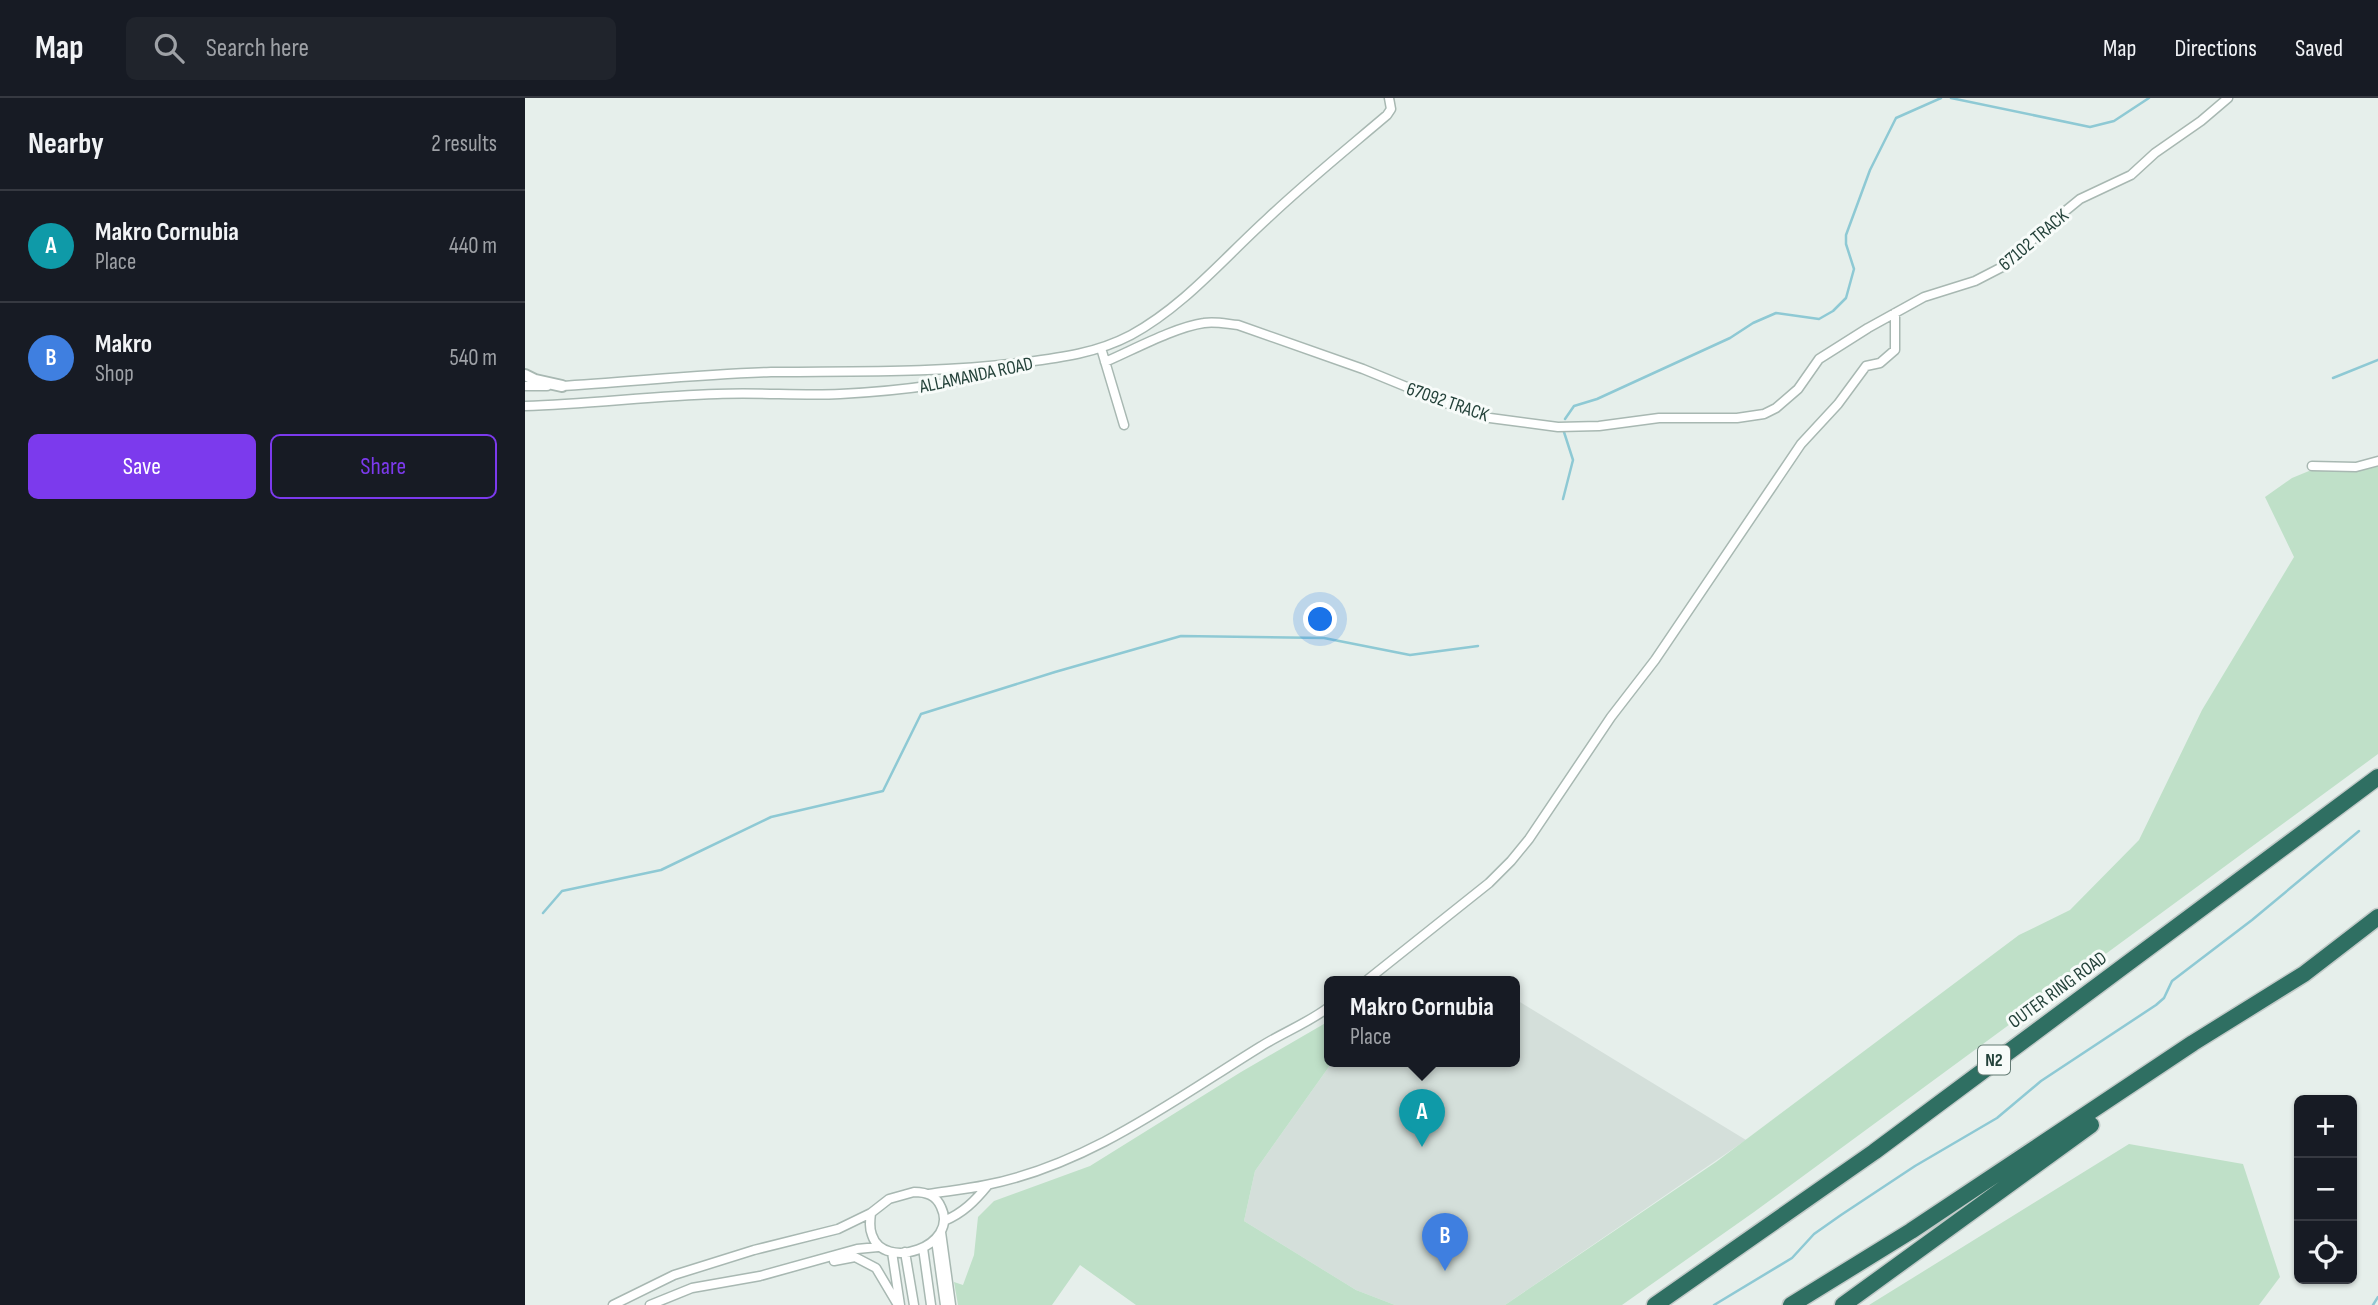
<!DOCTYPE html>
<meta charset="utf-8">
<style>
:root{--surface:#171b24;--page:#20242c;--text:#f1f3f6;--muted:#9ea1a6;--line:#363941;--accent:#7c3aed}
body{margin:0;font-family:"Sofia Sans Condensed",sans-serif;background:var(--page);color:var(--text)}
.controls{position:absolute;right:21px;bottom:21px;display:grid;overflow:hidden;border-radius:10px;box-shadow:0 2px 5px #0004}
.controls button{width:63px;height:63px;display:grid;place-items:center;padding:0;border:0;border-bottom:2px solid var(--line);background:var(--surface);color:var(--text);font:35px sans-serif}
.you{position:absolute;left:796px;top:522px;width:24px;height:24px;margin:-18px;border:5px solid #fff;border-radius:50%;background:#1a73e8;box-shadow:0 0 0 10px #1a73e833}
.badge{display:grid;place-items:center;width:46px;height:46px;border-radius:50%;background:var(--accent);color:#fff;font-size:23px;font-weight:700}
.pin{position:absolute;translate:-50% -58px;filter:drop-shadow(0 2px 4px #0008)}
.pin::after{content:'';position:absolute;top:37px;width:24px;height:21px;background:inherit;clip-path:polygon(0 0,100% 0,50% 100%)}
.popup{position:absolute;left:799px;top:878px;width:196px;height:91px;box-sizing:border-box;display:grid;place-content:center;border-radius:10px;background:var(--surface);filter:drop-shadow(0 2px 5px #0005);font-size:23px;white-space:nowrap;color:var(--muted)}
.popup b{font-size:26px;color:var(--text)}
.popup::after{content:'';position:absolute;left:50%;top:100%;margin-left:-14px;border:14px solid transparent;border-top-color:var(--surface)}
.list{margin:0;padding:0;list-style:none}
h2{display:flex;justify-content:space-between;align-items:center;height:91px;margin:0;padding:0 28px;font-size:30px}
h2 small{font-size:23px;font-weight:400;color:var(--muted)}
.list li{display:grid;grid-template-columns:46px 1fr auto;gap:21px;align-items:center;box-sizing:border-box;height:112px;padding:0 28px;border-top:2px solid var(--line)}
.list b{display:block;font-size:26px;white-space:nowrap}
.list p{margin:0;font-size:23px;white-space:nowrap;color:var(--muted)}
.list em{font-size:23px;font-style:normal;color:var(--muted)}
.actions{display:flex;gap:14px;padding:21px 28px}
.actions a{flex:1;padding:16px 0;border:2px solid var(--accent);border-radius:10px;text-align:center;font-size:24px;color:var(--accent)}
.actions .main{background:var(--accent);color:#fff}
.icon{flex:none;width:38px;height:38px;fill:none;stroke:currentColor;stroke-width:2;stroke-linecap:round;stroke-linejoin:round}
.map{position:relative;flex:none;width:1853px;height:1207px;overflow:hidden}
header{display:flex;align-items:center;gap:42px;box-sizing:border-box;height:98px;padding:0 35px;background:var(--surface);border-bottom:2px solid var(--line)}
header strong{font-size:33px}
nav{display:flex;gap:38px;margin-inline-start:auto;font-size:24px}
.search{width:490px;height:63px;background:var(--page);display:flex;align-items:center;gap:18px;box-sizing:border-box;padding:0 24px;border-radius:10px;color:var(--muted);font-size:26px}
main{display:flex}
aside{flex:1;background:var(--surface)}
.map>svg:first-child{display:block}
</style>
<header>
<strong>Map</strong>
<div class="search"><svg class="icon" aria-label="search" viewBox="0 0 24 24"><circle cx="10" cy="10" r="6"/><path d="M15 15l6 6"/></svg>Search here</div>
<nav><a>Map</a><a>Directions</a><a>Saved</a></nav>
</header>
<main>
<aside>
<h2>Nearby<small>2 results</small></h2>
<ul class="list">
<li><span class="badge" style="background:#0f9aa8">A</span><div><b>Makro Cornubia</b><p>Place</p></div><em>440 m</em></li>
<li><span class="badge" style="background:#3f7fe0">B</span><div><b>Makro</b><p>Shop</p></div><em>540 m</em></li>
</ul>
<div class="actions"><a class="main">Save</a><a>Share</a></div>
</aside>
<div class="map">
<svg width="1853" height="1207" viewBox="0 0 1853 1207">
<rect width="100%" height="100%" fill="#e6efeb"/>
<path fill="#d4dfda" d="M990,901L1221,1042L980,1207H870L831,1192L719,1123L730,1073L808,963H990Z"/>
<path fill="#bfe0c8" d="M1853,367V656L1229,1114L1097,1207H980L1191,1064L1494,837L1545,812L1614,742L1677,612L1769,459L1740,399L1767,380L1784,373H1826Z
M804,923V963H808L730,1073L719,1123L831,1192L870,1207H611L555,1167L527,1207H433L429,1184L438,1187L449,1157L453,1119L469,1103L565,1068L716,974Z
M1604,1046L1718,1066L1755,1179L1734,1207H1344Z"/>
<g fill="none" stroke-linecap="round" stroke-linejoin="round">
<path stroke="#8ec9d4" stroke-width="2.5" d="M1426,0L1565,29L1589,23L1624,0
M1808,280L1853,262
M1040,321L1049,308L1072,301L1205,240L1228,225L1251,215L1294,221L1308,213L1321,200L1329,171L1321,146V137L1345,72L1371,20L1416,0
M1038,401L1048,362L1039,334
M18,815L37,793L136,772L246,719L358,693L396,616L530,574L656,538L799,540L885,557L953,548
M1189,1207L1267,1160L1289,1136L1316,1117L1390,1068L1472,1020L1516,983L1631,907L1639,900L1647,883L1727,822L1834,733
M1848,1207L1853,1199"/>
<g stroke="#a8b8b2" stroke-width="11">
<path id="minor" d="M576,250L599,327
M580,264C608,252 650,229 679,225C690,223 702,226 713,227L838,271L933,310L965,320L1033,329L1074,328L1134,320H1212L1239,316L1251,310L1273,291L1294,261L1343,230L1399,199L1450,183L1481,167L1522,128L1555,101L1606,77L1630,55L1676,23L1703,0
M0,288H22
M34,288C105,284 175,276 246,274C328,273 412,275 494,265C533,260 570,256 606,237C659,208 698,161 742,121C781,84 822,51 862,17L866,11L864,0
M0,308C64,306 128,298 192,296C233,294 275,298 315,296C374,293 433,286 490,270
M1787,368L1831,369L1853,363
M841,883L964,785L986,763L1004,741L1086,619L1130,562L1276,346L1313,306L1341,268L1355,265L1370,252V215
M389,1094C401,1094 411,1097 416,1109C435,1148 359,1174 347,1137C344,1130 345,1123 346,1115L364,1101Z
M404,1096C423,1093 442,1091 461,1087C563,1067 649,1002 735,949C757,935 783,925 804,909
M419,1123C438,1115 450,1103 463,1087
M416,1134L426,1207
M411,1142L420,1207
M398,1150L406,1207
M367,1154L375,1207
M380,1154L389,1207
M309,1163L330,1159L351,1170L373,1207
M88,1207L149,1177L229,1152L313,1131L346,1115
M125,1207L167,1190L235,1178L332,1151L353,1149"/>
</g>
<g stroke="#a8b8b2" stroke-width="14">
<path id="tertiary" d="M0,277L10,282L37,288"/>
</g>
<g stroke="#c2cac8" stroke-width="19">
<path id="motorway" d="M1130,1207L1349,1054L1853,679
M1266,1207L1386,1133L1668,945L1779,876L1853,819
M1318,1207L1566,1027"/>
</g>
<use href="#minor" stroke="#fff" stroke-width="8"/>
<use href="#tertiary" stroke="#fff" stroke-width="10"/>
<use href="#motorway" stroke="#2f6f62" stroke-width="16"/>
</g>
<g text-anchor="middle" stroke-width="6" stroke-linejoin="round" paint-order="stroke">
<rect fill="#f7fbf9" stroke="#637a73" stroke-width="2" x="1453" y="947.5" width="32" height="29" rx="5"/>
<g font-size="18" font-weight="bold" fill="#24423a">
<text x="1469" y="968">N2</text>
</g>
<g font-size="19" fill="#24423a" stroke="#f7fbf9">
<text transform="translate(1508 141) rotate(-40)" y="7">67102 TRACK</text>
<text transform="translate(451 276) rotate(-12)" y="7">ALLAMANDA ROAD</text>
<text transform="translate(923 303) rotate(19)" y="7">67092 TRACK</text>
<text transform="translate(1532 891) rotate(-36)" y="7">OUTER RING ROAD</text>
</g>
</g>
</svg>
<div class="controls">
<button>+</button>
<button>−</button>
<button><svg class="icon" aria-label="locate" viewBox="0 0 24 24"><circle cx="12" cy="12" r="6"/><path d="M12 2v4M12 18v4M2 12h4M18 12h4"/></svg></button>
</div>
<div class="you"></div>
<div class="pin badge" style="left:897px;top:1049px;background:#0f9aa8">A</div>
<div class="popup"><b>Makro Cornubia</b>Place</div>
<div class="pin badge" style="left:920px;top:1173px;background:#3f7fe0">B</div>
</div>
</main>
